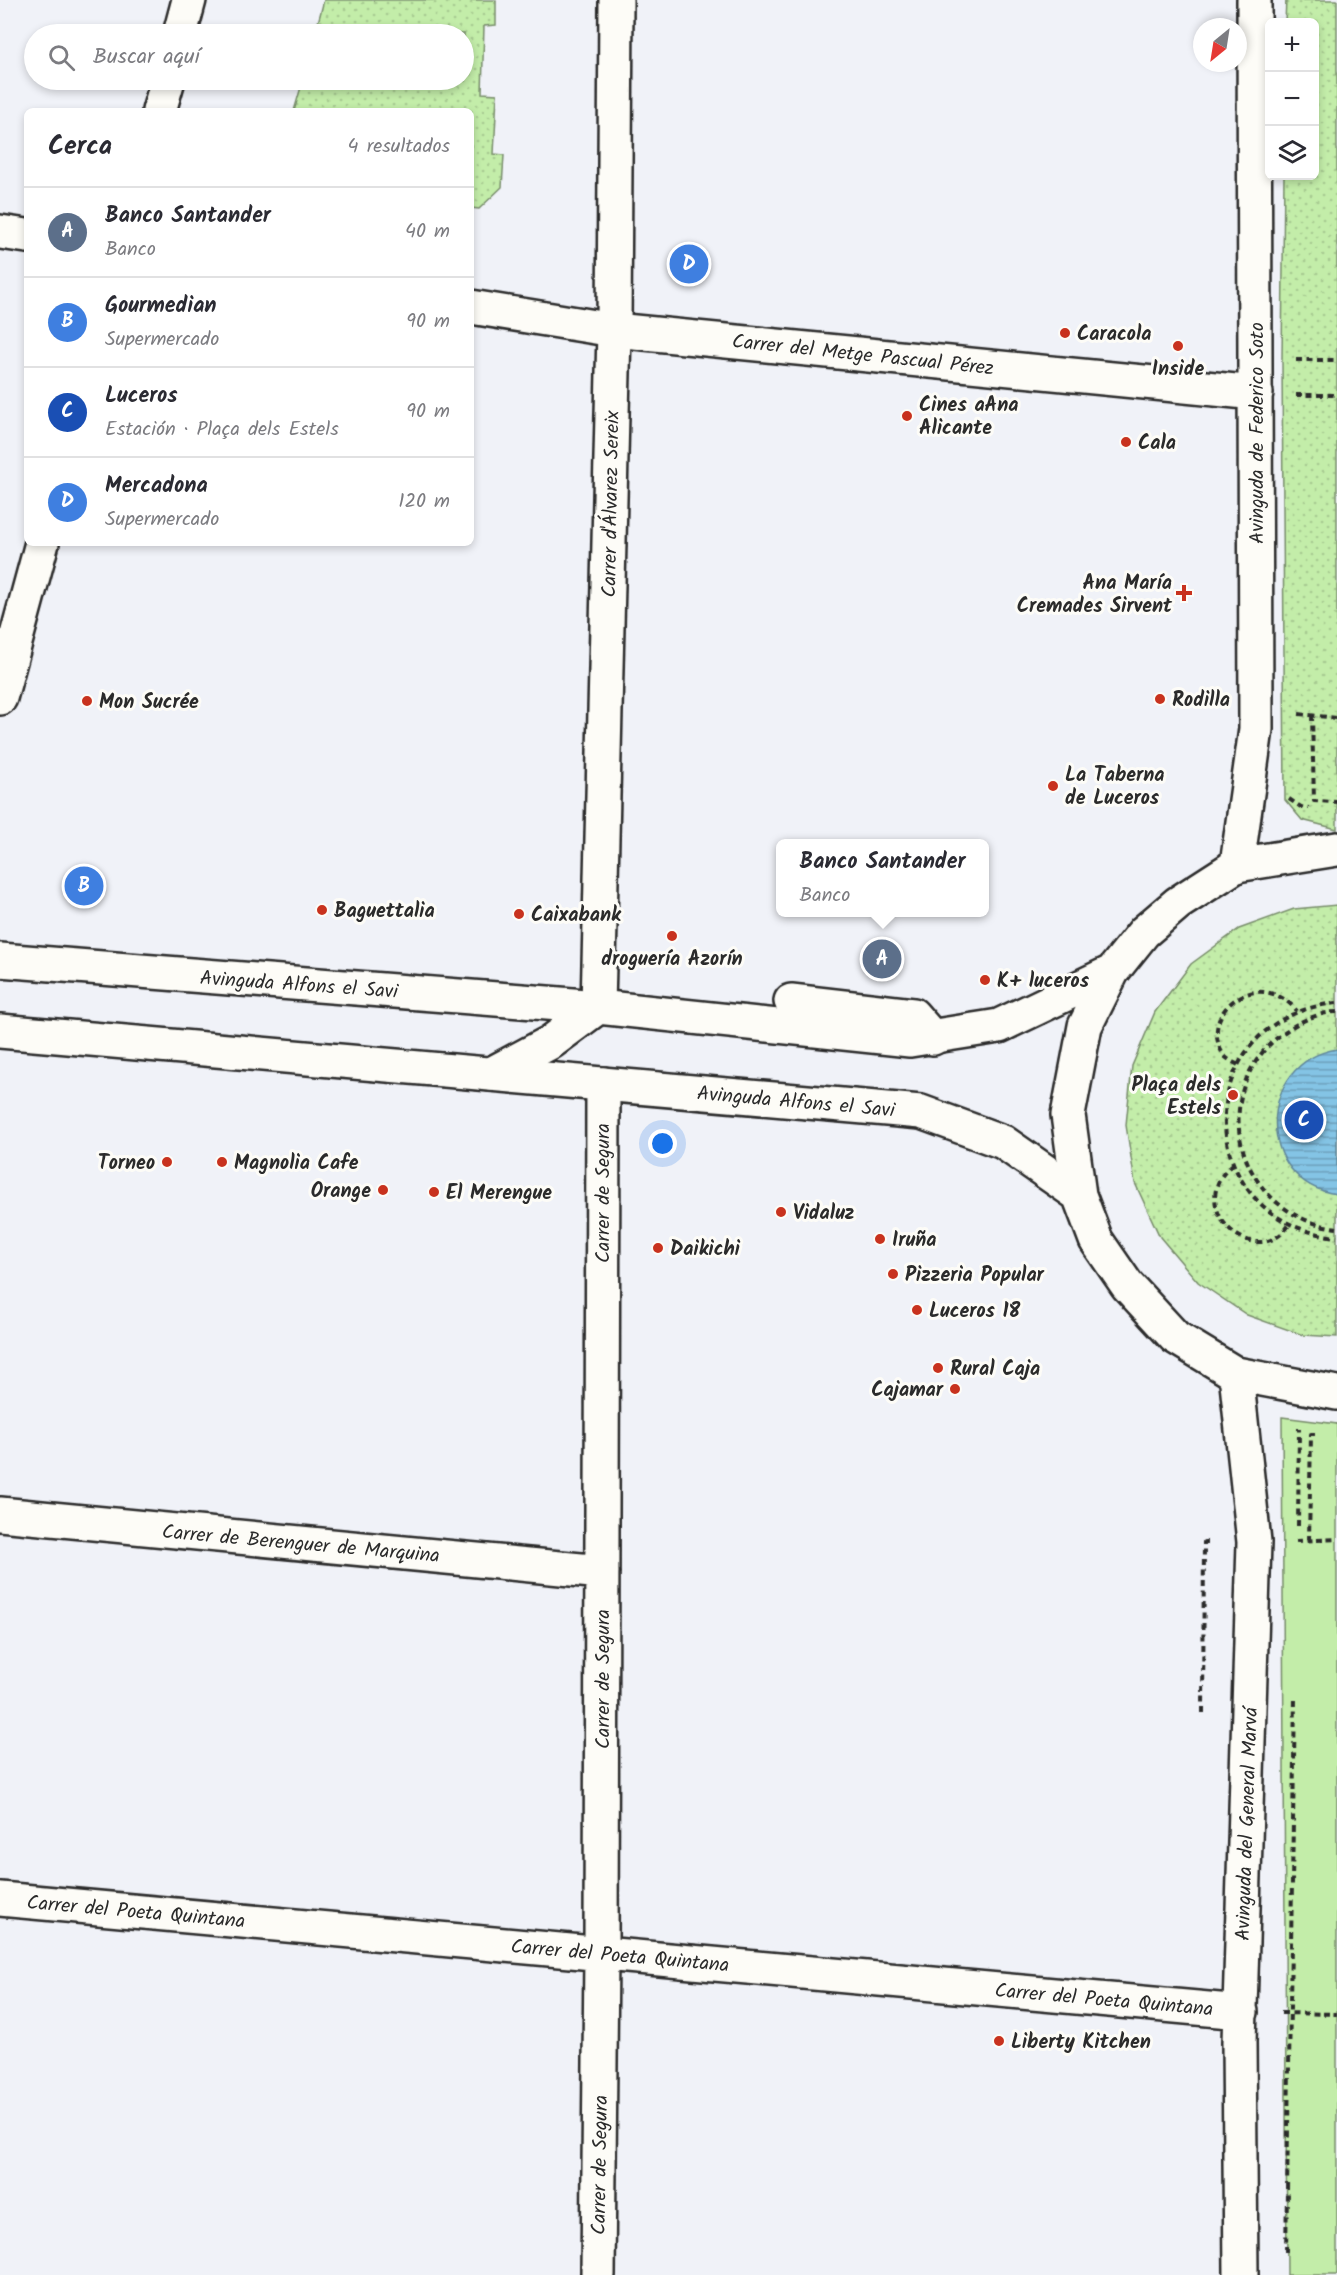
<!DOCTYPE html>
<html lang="es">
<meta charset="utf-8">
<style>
:root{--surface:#fff;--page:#f7f7f7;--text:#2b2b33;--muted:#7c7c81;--line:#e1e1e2;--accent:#b45309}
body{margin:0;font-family:Kalam,sans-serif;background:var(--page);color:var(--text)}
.controls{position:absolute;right:18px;top:18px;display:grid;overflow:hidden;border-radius:9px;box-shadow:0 3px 9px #0003}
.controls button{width:54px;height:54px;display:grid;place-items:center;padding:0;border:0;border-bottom:2px solid var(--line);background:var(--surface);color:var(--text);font:30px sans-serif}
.compass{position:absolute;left:1193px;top:18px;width:54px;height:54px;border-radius:50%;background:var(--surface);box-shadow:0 3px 9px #0003;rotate:210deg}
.you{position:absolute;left:663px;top:1144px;width:21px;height:21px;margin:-15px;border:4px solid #fff;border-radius:50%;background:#1a73e8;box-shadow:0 0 0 9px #1a73e833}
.badge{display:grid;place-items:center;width:39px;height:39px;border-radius:50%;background:var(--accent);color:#fff;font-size:20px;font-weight:700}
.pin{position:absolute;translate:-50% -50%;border:3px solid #fff;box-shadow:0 2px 6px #0006}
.popup{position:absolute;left:776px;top:839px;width:213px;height:78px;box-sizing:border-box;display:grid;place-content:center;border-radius:9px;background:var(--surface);filter:drop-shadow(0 2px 4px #0005);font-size:20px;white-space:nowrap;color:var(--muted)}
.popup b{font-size:22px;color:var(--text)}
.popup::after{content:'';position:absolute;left:50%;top:100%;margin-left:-12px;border:12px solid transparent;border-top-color:var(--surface)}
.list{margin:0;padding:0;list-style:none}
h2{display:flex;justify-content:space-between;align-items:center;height:78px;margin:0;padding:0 24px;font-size:26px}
h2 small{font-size:20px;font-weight:400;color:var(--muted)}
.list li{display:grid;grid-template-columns:39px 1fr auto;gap:18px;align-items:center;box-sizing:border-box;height:90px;padding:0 24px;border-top:2px solid var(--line)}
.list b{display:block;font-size:22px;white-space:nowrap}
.list p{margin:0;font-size:20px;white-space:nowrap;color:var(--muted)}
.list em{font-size:20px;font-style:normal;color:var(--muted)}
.icon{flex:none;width:33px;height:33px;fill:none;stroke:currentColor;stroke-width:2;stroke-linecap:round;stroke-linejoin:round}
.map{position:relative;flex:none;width:1337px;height:2275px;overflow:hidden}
.search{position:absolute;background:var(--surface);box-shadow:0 3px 9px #0003;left:24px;top:24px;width:450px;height:66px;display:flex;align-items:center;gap:15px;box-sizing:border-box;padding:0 21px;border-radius:33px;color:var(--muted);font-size:22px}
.panel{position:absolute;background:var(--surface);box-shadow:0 3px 9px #0003;left:24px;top:108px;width:450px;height:438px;border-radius:9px}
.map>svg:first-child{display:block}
</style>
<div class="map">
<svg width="1337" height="2275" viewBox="0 0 1337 2275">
<defs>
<pattern id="garden-dots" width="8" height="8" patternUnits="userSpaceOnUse" patternTransform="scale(1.5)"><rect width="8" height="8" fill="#c3eda9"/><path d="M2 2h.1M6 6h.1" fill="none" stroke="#a8cb92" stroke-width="1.8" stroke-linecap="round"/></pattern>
<pattern id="water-rules" width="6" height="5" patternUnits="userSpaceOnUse" patternTransform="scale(1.5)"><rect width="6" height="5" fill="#84c4e5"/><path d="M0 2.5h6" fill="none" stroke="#6c9fba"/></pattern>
</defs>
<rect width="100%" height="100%" fill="#f0f2f8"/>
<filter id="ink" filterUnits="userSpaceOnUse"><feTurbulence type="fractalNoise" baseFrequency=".0167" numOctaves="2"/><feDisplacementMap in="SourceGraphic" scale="12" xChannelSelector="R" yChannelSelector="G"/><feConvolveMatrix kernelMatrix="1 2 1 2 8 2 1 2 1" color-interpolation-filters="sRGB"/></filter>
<g filter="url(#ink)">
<path fill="#c3eda9" stroke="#778c6a" stroke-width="1.5" d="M1282,1417L1337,1424V2275H1287Z"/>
<path fill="url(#garden-dots)" stroke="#778c6a" stroke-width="1.5" d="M324,0H496V25L484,26L482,93L497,94L494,154L504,155L502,187L479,209L471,208V111H294L303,80L309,81V80H464V34H315Z
M1286,0H1337V829L1302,820L1285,800L1282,360L1284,176H1314V22H1285Z
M1337,905V1337L1303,1335L1247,1315L1198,1282L1160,1237L1135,1183L1126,1125L1132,1066L1155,1012L1191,964L1239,929L1294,909Z"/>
<path fill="url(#water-rules)" stroke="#60879b" stroke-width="1.5" d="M1337,1049V1194C1255,1183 1255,1062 1337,1049Z"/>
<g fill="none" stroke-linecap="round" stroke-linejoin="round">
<g stroke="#2b2b2b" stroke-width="38">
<path id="minor" d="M180,34L189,0
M159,111L168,80
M0,232L27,236
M471,307L614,330L1256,393
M0,698L42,543
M1237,865L1256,729L1254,0
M791,1001L913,1015L933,1038
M491,1074L551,1042L598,1007L614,330L616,0
M1236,1374L1254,1542L1239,2042L1241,2275
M0,1514L602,1572
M0,1899L1241,2012
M598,2275L601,1954L603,1084"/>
</g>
<g stroke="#2b2b2b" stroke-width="38">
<path id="major" d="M1337,849L1237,865L1178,903L1144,932L1112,972L1085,1026L1068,1115L1079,1195L1096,1240L1127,1285L1175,1337L1236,1374L1337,1393
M0,960L598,1007L910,1040L999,1026L1112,972
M0,1031L921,1112L1003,1142L1079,1195"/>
</g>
<path stroke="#2b2b2b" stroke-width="4" stroke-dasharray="6 4.5" stroke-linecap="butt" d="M1296,360H1337
M1296,395H1337
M1299,714L1337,718
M1312,715L1314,801L1337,802
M1289,799L1301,807L1309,808
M1337,1003C1188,1017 1187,1221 1337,1237
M1337,1012C1320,1012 1300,1021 1286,1031C1202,1089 1236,1216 1337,1228
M1238,1065C1233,1062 1226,1059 1223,1054C1197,1011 1259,965 1297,1011
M1233,1164C1181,1206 1256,1274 1289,1225
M1298,1526L1299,1428
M1296,1541L1337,1539
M1309,1541L1311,1434H1315
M1203,1713L1204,1542H1210
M1281,2013L1337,2014
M1286,2252L1295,1698"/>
<use href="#minor" stroke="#fdfcf7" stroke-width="33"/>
<use href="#major" stroke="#fdfcf7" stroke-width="33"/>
</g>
</g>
<g fill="#c8321e" stroke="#fdfcf7" stroke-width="2">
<circle cx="1065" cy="333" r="6"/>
<circle cx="1178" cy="346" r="6"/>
<circle cx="907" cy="416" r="6"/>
<circle cx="1126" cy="442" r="6"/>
<path d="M1181 584h6v6h6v6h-6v6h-6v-6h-6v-6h6z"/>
<circle cx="1160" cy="699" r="6"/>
<circle cx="87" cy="701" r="6"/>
<circle cx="1053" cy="786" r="6"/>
<circle cx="322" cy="910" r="6"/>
<circle cx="519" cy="914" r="6"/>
<circle cx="672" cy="936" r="6"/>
<circle cx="985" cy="980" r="6"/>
<circle cx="1233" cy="1095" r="6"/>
<circle cx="167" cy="1162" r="6"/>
<circle cx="222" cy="1162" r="6"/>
<circle cx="383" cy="1190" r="6"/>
<circle cx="434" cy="1192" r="6"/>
<circle cx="781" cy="1212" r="6"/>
<circle cx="880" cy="1239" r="6"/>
<circle cx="658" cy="1248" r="6"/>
<circle cx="893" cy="1274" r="6"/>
<circle cx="917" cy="1310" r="6"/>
<circle cx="938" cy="1368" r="6"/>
<circle cx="955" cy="1389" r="6"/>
<circle cx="999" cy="2041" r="6"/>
</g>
<g text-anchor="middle" stroke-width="6" stroke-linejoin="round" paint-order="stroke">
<g font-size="20" font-weight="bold" fill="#2b2b2b" stroke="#fdfcf7" text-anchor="start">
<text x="1077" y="340">Caracola</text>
<text x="1178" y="375" text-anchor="middle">Inside</text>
<text x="919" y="411">Cines aAna<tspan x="919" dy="23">Alicante</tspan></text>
<text x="1138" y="449">Cala</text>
<text x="1172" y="589" text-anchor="end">Ana María<tspan x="1172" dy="23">Cremades Sirvent</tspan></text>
<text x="1172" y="706">Rodilla</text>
<text x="99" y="708">Mon Sucrée</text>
<text x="1065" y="781">La Taberna<tspan x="1065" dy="23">de Luceros</tspan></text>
<text x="334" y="917">Baguettalia</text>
<text x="531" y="921">Caixabank</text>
<text x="672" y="965" text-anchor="middle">droguería Azorín</text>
<text x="997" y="987">K+ luceros</text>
<text x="1221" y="1091" text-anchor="end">Plaça dels<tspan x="1221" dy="23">Estels</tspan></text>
<text x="155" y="1169" text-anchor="end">Torneo</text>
<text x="234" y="1169">Magnolia Cafe</text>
<text x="371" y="1197" text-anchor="end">Orange</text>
<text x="446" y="1199">El Merengue</text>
<text x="793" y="1219">Vidaluz</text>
<text x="892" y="1246">Iruña</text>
<text x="670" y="1255">Daikichi</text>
<text x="905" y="1281">Pizzeria Popular</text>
<text x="929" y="1317">Luceros 18</text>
<text x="950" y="1375">Rural Caja</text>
<text x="943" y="1396" text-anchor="end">Cajamar</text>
<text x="1011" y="2048">Liberty Kitchen</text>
</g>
<g font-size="20" fill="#2b2b2b" stroke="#fdfcf7">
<text transform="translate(863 354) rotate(6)" y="7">Carrer del Metge Pascual Pérez</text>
<text transform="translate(1256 433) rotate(-90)" y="7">Avinguda de Federico Soto</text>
<text transform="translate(610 504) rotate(-89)" y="7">Carrer d'Álvarez Sereix</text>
<text transform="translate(299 984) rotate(4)" y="7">Avinguda Alfons el Savi</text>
<text transform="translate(796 1101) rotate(5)" y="7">Avinguda Alfons el Savi</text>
<text transform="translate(602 1193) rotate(-90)" y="7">Carrer de Segura</text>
<text transform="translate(301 1543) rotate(5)" y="7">Carrer de Berenguer de Marquina</text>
<text transform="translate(602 1679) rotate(-90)" y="7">Carrer de Segura</text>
<text transform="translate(1246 1824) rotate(-88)" y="7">Avinguda del General Marvá</text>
<text transform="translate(136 1911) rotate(5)" y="7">Carrer del Poeta Quintana</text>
<text transform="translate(620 1955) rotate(5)" y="7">Carrer del Poeta Quintana</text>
<text transform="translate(1104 1999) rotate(5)" y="7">Carrer del Poeta Quintana</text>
<text transform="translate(599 2165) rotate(-89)" y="7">Carrer de Segura</text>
</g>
</g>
</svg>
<div class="controls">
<button>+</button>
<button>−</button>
<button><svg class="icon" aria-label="layers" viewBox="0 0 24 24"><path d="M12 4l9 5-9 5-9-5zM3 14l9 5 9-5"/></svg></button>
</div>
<svg class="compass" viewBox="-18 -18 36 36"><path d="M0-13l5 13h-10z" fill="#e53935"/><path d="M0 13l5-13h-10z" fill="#7c7c81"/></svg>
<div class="you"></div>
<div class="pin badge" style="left:882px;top:959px;background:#5c6f8a">A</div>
<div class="popup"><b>Banco Santander</b>Banco</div>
<div class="pin badge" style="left:84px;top:886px;background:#3f7fe0">B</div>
<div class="pin badge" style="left:1304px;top:1120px;background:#1a4fb4">C</div>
<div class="pin badge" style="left:689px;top:264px;background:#3f7fe0">D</div>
<div class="search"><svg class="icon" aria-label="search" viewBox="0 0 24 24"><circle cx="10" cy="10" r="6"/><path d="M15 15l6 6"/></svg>Buscar aquí</div>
<section class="panel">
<h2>Cerca<small>4 resultados</small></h2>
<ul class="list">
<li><span class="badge" style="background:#5c6f8a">A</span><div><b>Banco Santander</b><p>Banco</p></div><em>40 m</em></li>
<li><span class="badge" style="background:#3f7fe0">B</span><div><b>Gourmedian</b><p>Supermercado</p></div><em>90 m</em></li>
<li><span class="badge" style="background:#1a4fb4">C</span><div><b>Luceros</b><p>Estación · Plaça dels Estels</p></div><em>90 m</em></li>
<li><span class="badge" style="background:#3f7fe0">D</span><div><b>Mercadona</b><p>Supermercado</p></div><em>120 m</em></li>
</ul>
</section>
</div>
